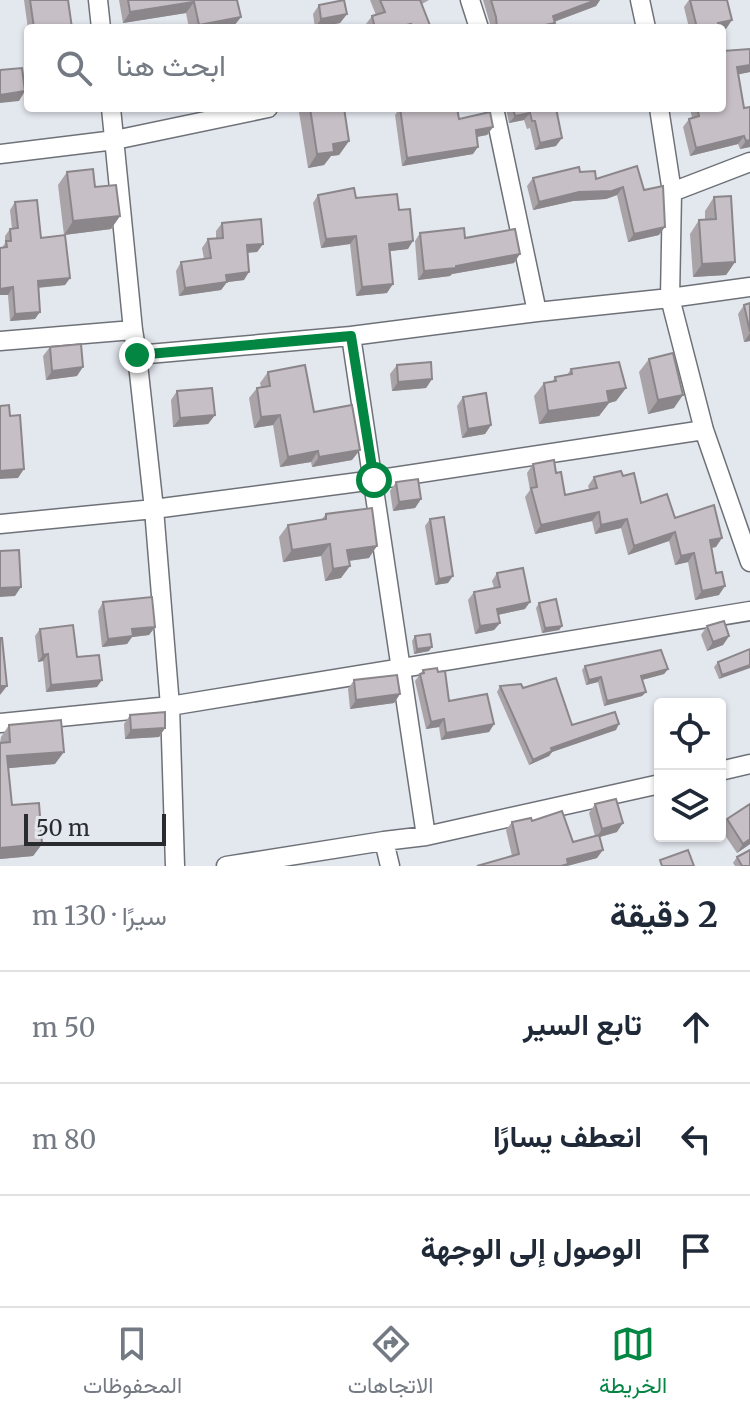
<!DOCTYPE html>
<html lang="ar">
<meta charset="utf-8">
<style>
:root{--surface:#fff;--page:#f2f2f3;--text:#1f2937;--muted:#747a83;--line:#e0e1e3;--accent:#038642}
body{margin:0;font-family:Merriweather,Vazirmatn,serif;background:var(--page);color:var(--text);direction:rtl}
.controls{position:absolute;right:24px;bottom:24px;display:grid;overflow:hidden;border-radius:8px;box-shadow:0 2px 6px #0004}
.controls button{width:72px;height:72px;display:grid;place-items:center;padding:0;border:0;border-bottom:2px solid var(--line);background:var(--surface);color:var(--text);font:40px sans-serif}
.scale{position:absolute;left:24px;bottom:20px;width:142px;box-sizing:border-box;padding-left:8px;border:4px solid #292b2e;border-top:0;font-size:22px;line-height:28px;white-space:nowrap;color:#292b2e;-webkit-text-stroke:6px #e3e7ee;paint-order:stroke}
.stop{position:absolute;width:24px;height:24px;margin:-18px;border:6px solid #038642;border-radius:50%;background:#fff}
.stop.end{background:#038642;border-color:#fff;box-shadow:0 2px 8px #0008}
.list{margin:0;padding:0;list-style:none}
h2{display:flex;justify-content:space-between;align-items:center;height:104px;margin:0;padding:0 32px;font-size:34px}
h2 small{font-size:26px;font-weight:400;color:var(--muted)}
.list li{display:grid;grid-template-columns:52px 1fr auto;gap:24px;align-items:center;box-sizing:border-box;height:112px;padding:0 32px;border-top:2px solid var(--line)}
.list b{display:block;font-size:30px;white-space:nowrap}
.list em{font-size:26px;font-style:normal;color:var(--muted)}
.icon{flex:none;width:44px;height:44px;fill:none;stroke:currentColor;stroke-width:2;stroke-linecap:round;stroke-linejoin:round}
.map{position:relative;flex:none;width:750px;height:866px;overflow:hidden;direction:ltr}
.search{position:absolute;background:var(--surface);box-shadow:0 2px 6px #0004;left:24px;right:24px;top:24px;height:88px;display:flex;align-items:center;gap:20px;box-sizing:border-box;padding:0 28px;border-radius:8px;color:var(--muted);font-size:30px}
.sheet{height:440px;background:var(--surface)}
nav{display:flex;justify-content:space-around;align-items:center;box-sizing:border-box;height:112px;border-top:2px solid var(--line);background:var(--surface);font-size:22px;color:var(--muted)}
nav a{display:grid;justify-items:center;gap:4px}
nav .on{color:var(--accent)}
.map>svg:first-child{display:block}
</style>
<div class="map">
<svg width="750" height="866" viewBox="0 0 750 866">
<rect width="100%" height="100%" fill="#e3e7ee"/>
<g fill="none" stroke-linecap="round" stroke-linejoin="round">
<g stroke="#6e7278" stroke-width="21">
<path id="street" d="M98,0L101,28
M470,0L479,28
M640,0L646,28
M111,108L133,330L137,355L154,509L170,706L175,866
M494,108L537,312
M659,108L672,192L670,298L704,430L750,562
M0,154L115,140L268,108
M672,192L750,162
M351,336L426,836
M0,341L133,330
M137,355L351,336L537,312L670,298L750,287
M0,524L154,509L374,480L704,430
M0,723L170,706L750,611
M720,771L750,764
M384,841L390,866
M226,866L384,841L426,836L660,784"/>
</g>
<use href="#street" stroke="#fff" stroke-width="18"/>
</g>
<path fill="#aaa4a9" d="M24,0H68L72,28L28,29Z
M119,0H237L241,17L233,27L231,28H189L186,13L123,23Z
M370,0H429L422,4L431,28H367L366,24L372,16L376,15Z
M483,0H600L596,6L554,22L551,28H490V24Z
M689,0H727L726,29L689,28L684,7Z
M319,5L347,14L340,23L315,28L313,14Z
M750,49V72L738,74L750,147L740,149L738,144L690,156L683,127L689,119L692,118L690,108H722L723,51Z
M302,108H344L349,141L339,155L331,156L324,165L308,168L299,112Z
M400,108L459,119L493,127L487,135L477,137L473,154L402,166L395,115Z
M506,108H556V146L535,150L530,128L527,129L524,120L509,123Z
M67,172L95,187L120,216L111,229L64,235L58,185Z
M580,172L596,179L644,190L659,235L628,242L617,195L606,199L573,201L533,210L527,186L533,178Z
M318,195L356,198L399,210L408,249L389,251L387,293L356,296L350,244L321,248L313,203Z
M714,197L735,262L726,275L693,277L690,234L699,220H705V211Z
M15,202L70,278L65,285L38,288L35,319L10,321L8,295H0V248H2L5,243V236L10,229H12L10,210Z
M222,223L263,244L257,252L248,253L244,280L227,282L221,290L179,296L176,271L181,262L204,259L202,248L208,239L216,238V231Z
M420,233L465,238L514,263L452,274L450,276L418,280L415,241Z
M750,303V341L744,342L738,314L744,305Z
M50,347L77,376L46,380L43,356Z
M649,359L674,408L648,414L639,372Z
M397,365L432,379L426,388L392,391L390,374Z
M571,369L626,388L616,401L609,403L599,416L539,424L534,396L544,383L552,382L555,377L567,375Z
M268,372L314,412L352,460L312,467L311,462L280,467L273,425L254,428L249,398L257,388L261,387L260,383Z
M177,391L215,415L208,424L173,427L171,400Z
M463,397L491,425L485,434L462,438L457,406Z
M533,464L556,473L565,495L589,489L588,486L594,477L623,476L641,503L675,518L716,547L711,548L719,595L695,600L688,562L675,565L669,541L628,555L621,528L595,534L592,521L535,534L525,497L530,490L527,473Z
M396,482L421,499L415,508L393,511L390,491Z
M326,514L369,558L349,561L341,578L325,581L321,556L283,562L279,537L288,525L322,519Z
M430,519L448,583L435,585L425,526Z
M497,573L525,609L498,615L500,623L494,630L475,634L468,600L474,592L494,588L492,581Z
M103,602L155,627L149,635L132,637L127,644L102,647L98,611Z
M539,603L562,626L559,630L542,633L536,608Z
M707,626L729,636L723,645L707,651L701,635Z
M40,629L77,657L97,687L46,692L43,661L38,662L35,636Z
M415,636L429,651L414,654L412,641Z
M750,649L719,679L714,667L718,662Z
M585,666L668,669L664,674L642,680L646,692L642,696L604,706L598,682L586,685L582,670Z
M423,670L438,672L449,701L494,724L489,732L441,740L439,727L426,729L415,681Z
M354,680L400,694L394,703L350,709L348,689Z
M500,686L523,688L572,725L616,730L552,752L549,756L529,765L497,692Z
M130,715L165,728L159,737L125,739L124,724Z
M9,725L55,764L8,768L12,805L42,844L33,856L0,859V743L1,737Z
M595,804L617,832L600,837L597,858L567,866H477L512,856L506,830L512,822L532,821L573,842L595,836L589,813Z
M727,819L750,844L737,853L720,828Z
M737,857L750,866H735L733,863Z"/>
<path fill="#8b868a" d="M596,0H600L596,6L548,24L555,23L551,28H530L553,16Z
M194,2L186,13L123,23L130,12Z
M347,14L340,23L315,28L321,19Z
M241,17L233,27L197,28L199,25Z
M732,20L726,29L722,30V28H715L718,23Z
M411,24L408,28H394Z
M750,65V72L731,76L737,67Z
M25,91L19,101L0,103V95Z
M530,113L524,120L509,123L515,116Z
M493,127L487,135L470,138L476,130Z
M744,136L738,144L690,156L696,148Z
M562,138L556,146L535,150L540,143Z
M750,140V147L740,149L746,141Z
M349,141L339,155L331,156L324,165L308,168L317,154L333,144Z
M478,147L473,154L402,166L407,158Z
M623,187L617,195L606,199L573,201L533,210L539,202L579,192Z
M120,216L111,229L64,235L73,221Z
M665,227L659,235L628,242L634,234Z
M356,236L350,244L321,248L326,239Z
M413,241L408,249L383,252L389,244Z
M263,244L257,252L241,253L247,245Z
M520,254L514,263L452,274L450,276L418,280L424,271Z
M735,262L726,275L693,277L702,264Z
M249,272L244,280L220,283L226,275Z
M70,278L65,285L33,288L38,281Z
M227,282L221,290L179,296L185,288Z
M393,284L387,293L356,296L362,287Z
M13,287L8,295H0V289Z
M40,312L35,319L10,321L15,314Z
M750,333V341L744,342Z
M83,367L77,376L46,380L52,371Z
M432,379L426,388L392,391L398,382Z
M626,388L616,401L609,403L599,416L539,424L548,411L607,391Z
M683,395L674,408L648,414L658,400Z
M215,415L208,424L173,427L180,418Z
M280,415L273,425L254,428L261,417Z
M491,425L485,434L462,438L468,429Z
M360,450L352,460L312,467L319,457Z
M318,451L311,462L280,467L288,457Z
M24,469L18,478L0,479V471Z
M421,499L415,508L393,511L399,502Z
M599,512L592,521L535,534L541,525Z
M627,519L621,528L595,534L601,525Z
M675,532L669,541L628,555L634,546Z
M722,538L716,547L703,549L710,540Z
M330,544L321,556L283,562L292,550Z
M377,546L369,558L339,562L347,550Z
M694,553L688,562L675,565L681,556Z
M350,566L341,578L325,581L333,569Z
M453,576L448,583L435,585L439,579Z
M725,586L719,595L695,600L702,591Z
M21,587L15,596L0,597V588Z
M530,602L525,609L492,616L497,609Z
M500,623L494,630L475,634L480,626Z
M562,626L559,630L542,633L545,628Z
M155,627L149,635L132,637L127,644L102,647L108,639L132,629Z
M729,636L723,645L707,651L713,642Z
M432,647L429,651L414,654L417,649Z
M48,654L43,661L38,662L43,655Z
M750,665V668L719,679L722,675Z
M668,669L664,674L638,681L641,676Z
M601,677L598,682L586,685L589,680Z
M102,680L97,687L46,692L51,685Z
M0,686H7L0,695Z
M646,692L642,696L604,706L607,701Z
M400,694L394,703L350,709L356,700Z
M444,719L439,727L426,729L431,722Z
M494,724L489,732L441,740L446,733Z
M619,724L616,730L552,752L549,756L529,765L533,760L551,748Z
M165,728L159,737L125,739L131,730Z
M64,752L55,764L0,769L7,756Z
M623,823L617,832L596,838L602,829Z
M750,839V844L737,853L743,844Z
M42,844L33,856L0,859V848Z
M603,850L597,858L567,866H561L567,859Z"/>
<path fill="#c6bfc5" stroke="#8b868a" stroke-width="2" d="M30,0H68L72,28H34Z
M128,0H237L241,17L199,25L194,2L130,12Z
M344,0L347,14L321,19L319,5Z
M380,0H420L431,28H413L411,24L394,28H375L372,16L385,12Z
M491,0H596L553,16L555,23L530,28H497L496,17Z
M690,0H727L732,20L718,23L719,28H697Z
M722,47L723,51L750,49V65L737,67L744,108L750,107V140L746,141L744,136L696,148L689,119L699,116L697,108H722Z
M22,68L25,91L0,95V70Z
M310,108H344L349,141L333,144L334,152L317,154Z
M400,108H457L459,119L490,112L493,127L476,130L478,147L407,158Z
M513,108H556L562,138L540,143L535,121H532L530,113L515,116Z
M637,166L644,190L663,186L665,227L634,234L623,187L612,191L579,192L539,202L533,178L579,167L580,172L595,171L596,179Z
M93,169L95,187L116,185L120,216L73,221L67,172Z
M354,188L356,198L397,194L399,210L410,209L413,241L389,244L393,284L362,287L356,236L326,239L318,195Z
M731,196L735,262L702,264L699,220L716,219L714,197Z
M37,200L41,238L65,235L70,278L38,281L40,312L15,314L13,287L0,289V248L7,247L6,241H11L10,229L18,228L15,202Z
M261,219L263,244L247,245L249,272L226,275L227,282L185,288L181,262L211,258L208,239L223,238L222,223Z
M464,228L465,238L515,229L520,254L456,266V268L424,271L420,233Z
M750,303V332L744,305Z
M81,344L83,367L52,371L50,347Z
M673,353L683,395L658,400L649,359Z
M431,362L432,379L398,382L397,365Z
M619,362L626,388L607,391L609,402L548,411L544,383L556,381L555,377L572,374L571,369Z
M305,365L314,412L352,405L360,450L319,457L318,451L288,457L280,415L261,417L257,388L270,386L268,372Z
M212,388L215,415L180,418L177,391Z
M486,393L491,425L468,429L463,397Z
M9,405L10,416L20,415L24,469L0,471V406Z
M554,460L556,473L561,472L565,495L597,488L594,477L621,471L623,476L634,473L641,503L667,494L675,518L714,505L722,538L710,540L716,573L722,572L725,586L702,591L694,553L681,556L675,532L634,546L627,519L601,525L599,512L541,525L531,488L537,487L533,464Z
M418,479L421,499L399,502L396,482Z
M372,508L377,546L347,550L350,566L333,569L330,544L292,550L288,525L326,519V514Z
M444,517L453,576L439,579L430,519Z
M19,550L21,587L0,588V551Z
M523,568L530,602L497,609L500,623L480,626L474,592L500,587L497,573Z
M152,597L155,627L132,629L133,636L108,639L103,602Z
M556,599L562,626L545,628L539,603Z
M724,621L729,636L713,642L707,626Z
M73,625L77,657L99,655L102,680L51,685L48,654L43,655L40,629Z
M430,634L432,647L417,649L415,636Z
M0,638H2L7,686H0Z
M750,649V665L722,675L718,662Z
M661,650L668,669L641,676L646,692L607,701L601,677L589,680L585,666Z
M437,668L438,672L445,671L449,701L487,694L494,724L446,733L444,719L431,722L420,674L424,673L423,670Z
M397,675L400,694L356,700L354,680Z
M556,678L572,725L615,712L619,724L551,748L552,751L533,760L500,686L521,684L523,688Z
M165,712V728L131,730L130,715Z
M61,720L64,752L7,756L12,805L39,803L42,844L0,848V743L10,742L9,725Z
M616,799L623,823L602,829L595,804Z
M750,804V839L743,844L727,819Z
M562,811L573,842L599,835L603,850L567,859L568,864L561,866H477L519,854L512,822L531,818L532,821Z
M688,850L694,866H662L660,860Z
M750,850V866H742L737,857Z"/>
<g fill="none" stroke-linecap="round" stroke-linejoin="round">
<path stroke="#038642" stroke-width="10" d="M137,355L351,336L374,480"/>
</g>
</svg>
<div class="controls">
<button><svg class="icon" aria-label="locate" viewBox="0 0 24 24"><circle cx="12" cy="12" r="6"/><path d="M12 2v4M12 18v4M2 12h4M18 12h4"/></svg></button>
<button><svg class="icon" aria-label="layers" viewBox="0 0 24 24"><path d="M12 4l9 5-9 5-9-5zM3 14l9 5 9-5"/></svg></button>
</div>
<div class="scale">50 m</div>
<div class="stop" style="left:374px;top:480px"></div>
<div class="stop end" style="left:137px;top:355px"></div>
<div class="search"><svg class="icon" aria-label="search" viewBox="0 0 24 24"><circle cx="10" cy="10" r="6"/><path d="M15 15l6 6"/></svg>ابحث هنا</div>
</div>
<section class="sheet">
<h2>2 دقيقة<small>سيرًا · 130 m</small></h2>
<ul class="list">
<li><svg class="icon" aria-label="ahead" viewBox="0 0 24 24"><path d="M12 20V5M6 11l6-6 6 6"/></svg><div><b>تابع السير</b></div><em>50 m</em></li>
<li><svg class="icon" aria-label="left" viewBox="0 0 24 24"><path d="M17 20v-9H6M10 6l-5 5 5 5"/></svg><div><b>انعطف يسارًا</b></div><em>80 m</em></li>
<li><svg class="icon" aria-label="arrive" viewBox="0 0 24 24"><path d="M6 21V4h12l-3 4 3 4H6"/></svg><div><b>الوصول إلى الوجهة</b></div></li>
</ul>
</section>
<nav>
<a class="on"><svg class="icon" aria-label="map" viewBox="0 0 24 24"><path d="M3 6l6-2 6 2 6-2v14l-6 2-6-2-6 2zM9 4v14M15 6v14"/></svg>الخريطة</a>
<a><svg class="icon" aria-label="directions" viewBox="0 0 24 24"><path d="M12 3l9 9-9 9-9-9zM9 14v-3h6M13 9l2 2-2 2"/></svg>الاتجاهات</a>
<a><svg class="icon" aria-label="saved" viewBox="0 0 24 24"><path d="M7 4h10v16l-5-4-5 4z"/></svg>المحفوظات</a>
</nav>
